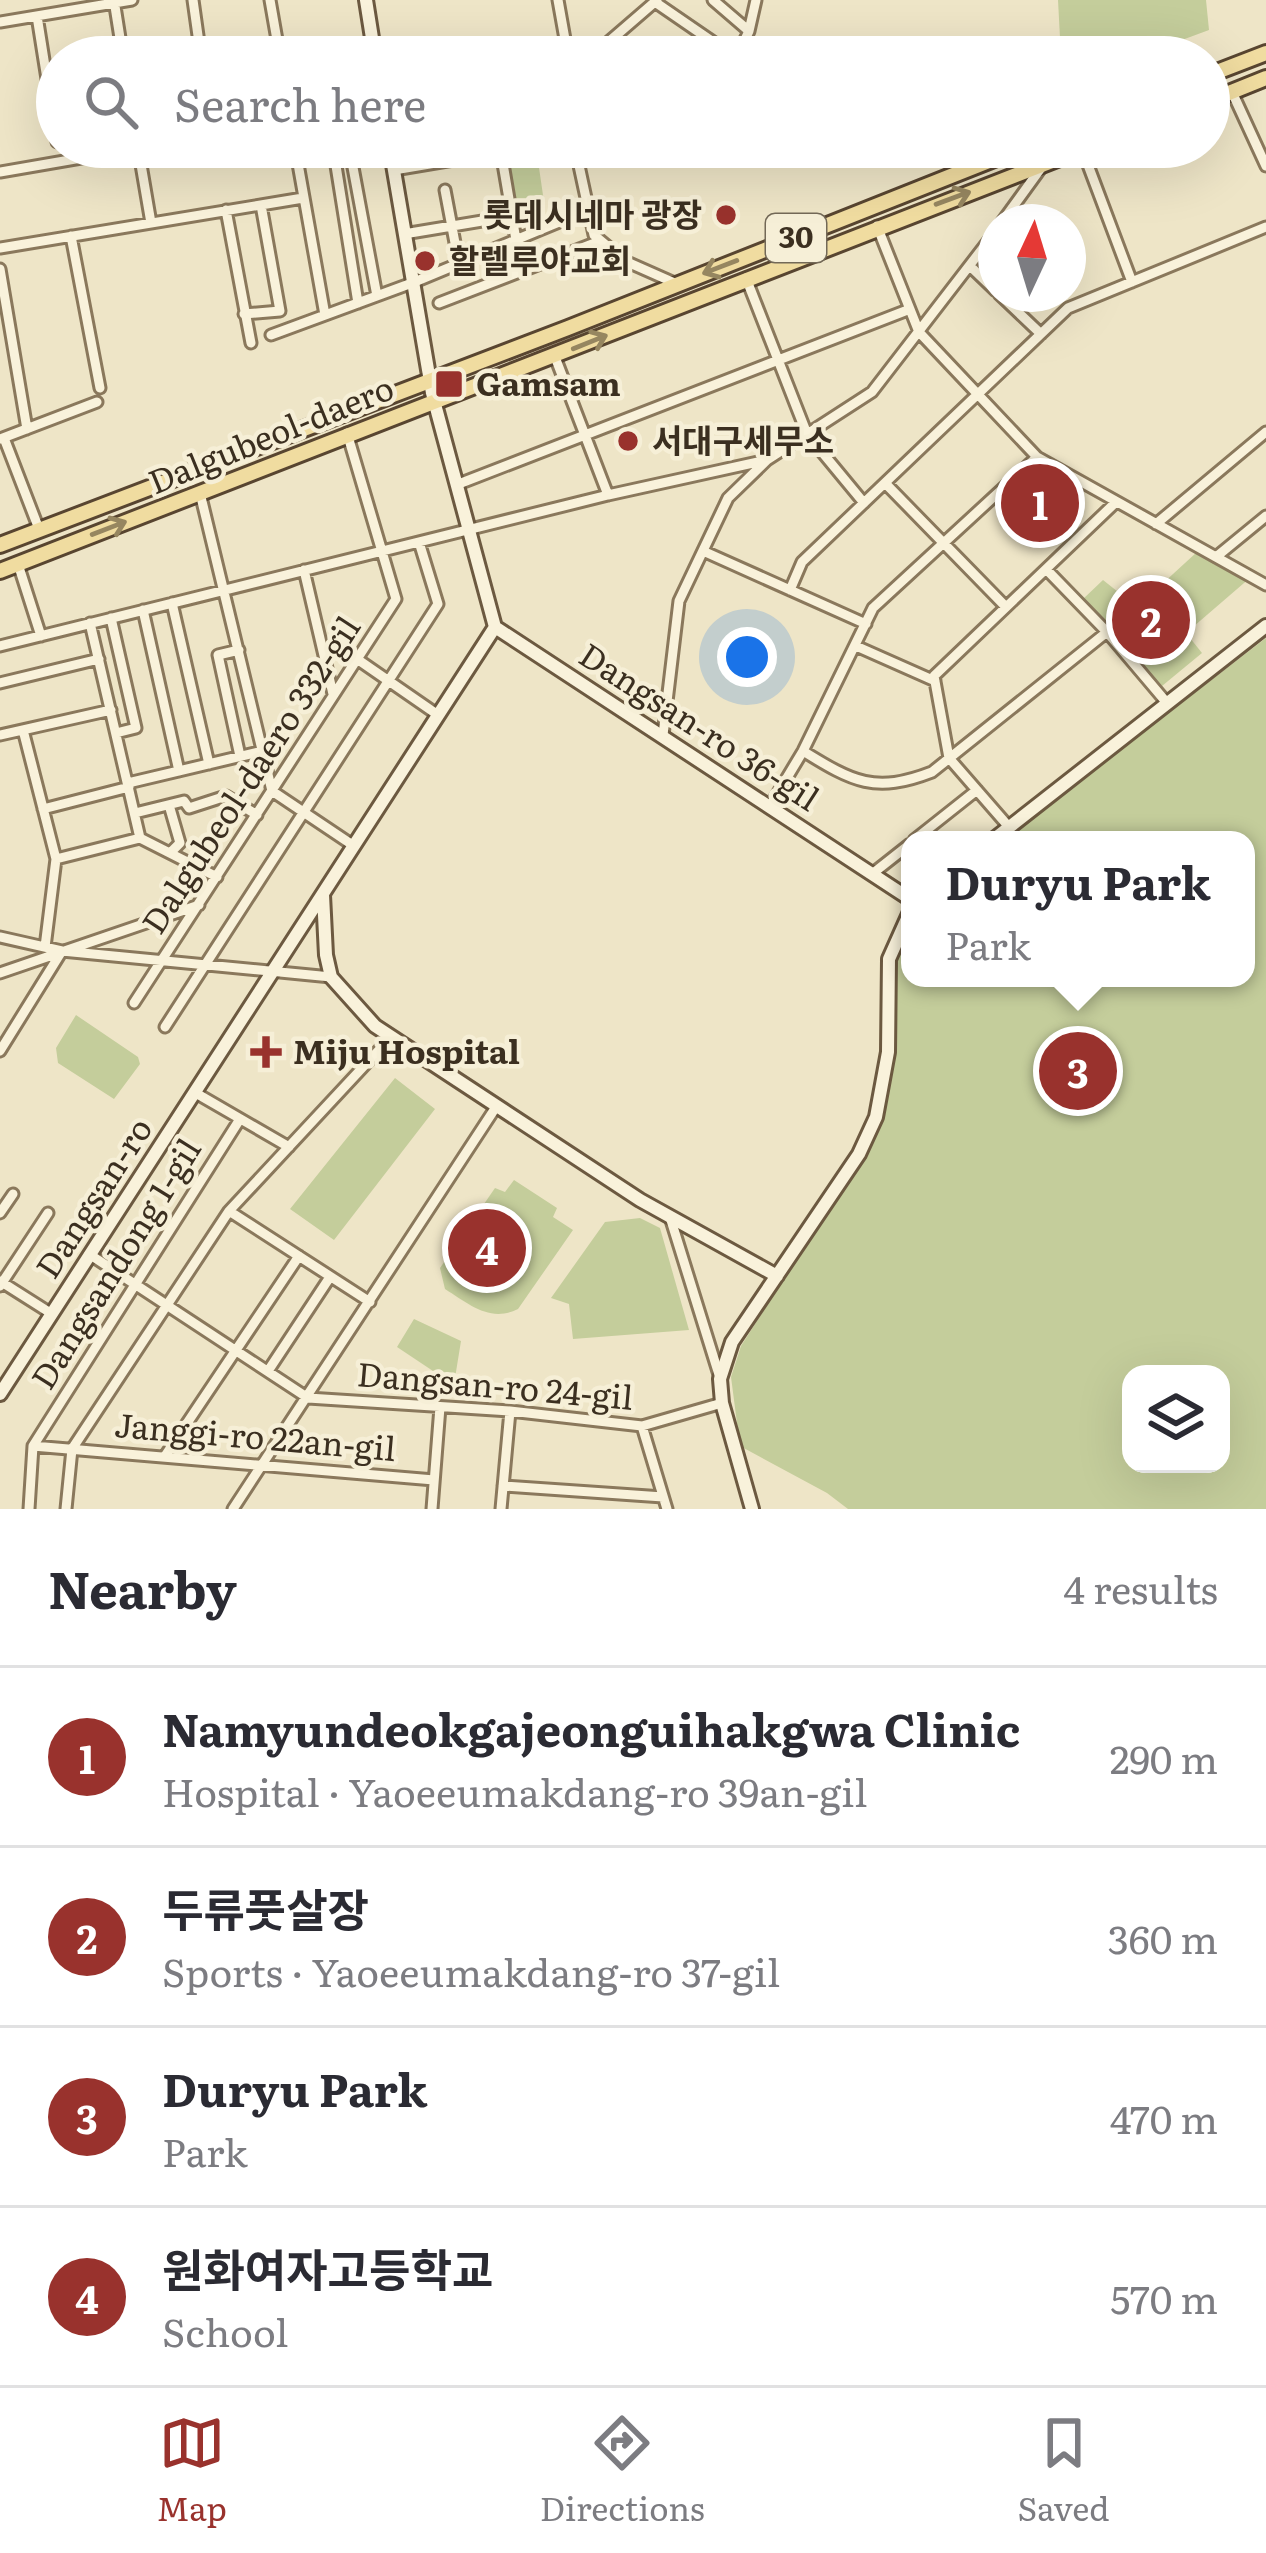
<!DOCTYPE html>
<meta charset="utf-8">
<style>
:root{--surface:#fff;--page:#f2f2f3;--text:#2b2b33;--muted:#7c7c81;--line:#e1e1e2;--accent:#99322d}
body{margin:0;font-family:Literata,"Noto Sans KR",serif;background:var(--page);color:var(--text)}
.controls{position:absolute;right:36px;bottom:36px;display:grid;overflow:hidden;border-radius:24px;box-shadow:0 12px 48px #0002}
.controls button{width:108px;height:108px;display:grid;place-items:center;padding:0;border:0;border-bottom:3px solid var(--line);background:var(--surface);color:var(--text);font:60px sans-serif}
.compass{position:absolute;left:978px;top:204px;width:108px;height:108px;border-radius:50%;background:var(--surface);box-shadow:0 12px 48px #0002;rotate:4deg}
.you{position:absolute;left:747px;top:657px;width:42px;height:42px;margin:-30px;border:9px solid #fff;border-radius:50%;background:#1a73e8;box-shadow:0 0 0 18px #1a73e833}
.badge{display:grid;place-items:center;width:78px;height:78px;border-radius:50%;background:var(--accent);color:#fff;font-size:39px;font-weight:700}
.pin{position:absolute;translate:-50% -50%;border:6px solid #fff;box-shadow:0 3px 12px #0006}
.popup{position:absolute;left:901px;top:831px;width:354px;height:156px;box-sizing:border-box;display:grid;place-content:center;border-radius:24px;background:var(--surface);filter:drop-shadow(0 3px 9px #0005);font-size:39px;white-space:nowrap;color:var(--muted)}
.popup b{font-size:45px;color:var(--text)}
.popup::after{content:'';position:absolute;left:50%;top:100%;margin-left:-24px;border:24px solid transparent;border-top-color:var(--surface)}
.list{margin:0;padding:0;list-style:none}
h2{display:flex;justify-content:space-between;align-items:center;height:156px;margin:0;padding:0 48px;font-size:51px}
h2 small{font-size:39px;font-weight:400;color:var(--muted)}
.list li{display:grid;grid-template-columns:78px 1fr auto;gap:36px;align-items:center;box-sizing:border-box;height:180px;padding:0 48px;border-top:3px solid var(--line)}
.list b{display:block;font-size:45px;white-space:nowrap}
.list p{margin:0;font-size:39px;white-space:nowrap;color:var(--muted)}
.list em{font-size:39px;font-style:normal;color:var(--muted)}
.icon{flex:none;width:66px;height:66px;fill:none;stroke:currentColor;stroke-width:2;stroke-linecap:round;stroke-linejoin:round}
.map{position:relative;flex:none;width:1266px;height:1509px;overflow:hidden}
.search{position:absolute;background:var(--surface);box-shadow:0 12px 48px #0002;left:36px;right:36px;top:36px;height:132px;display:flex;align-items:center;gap:30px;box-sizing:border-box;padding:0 42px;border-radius:66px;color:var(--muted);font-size:45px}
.sheet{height:876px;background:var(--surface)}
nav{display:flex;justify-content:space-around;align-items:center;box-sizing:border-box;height:168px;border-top:3px solid var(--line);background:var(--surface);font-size:33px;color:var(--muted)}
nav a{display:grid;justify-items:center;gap:6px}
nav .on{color:var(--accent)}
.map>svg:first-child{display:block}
</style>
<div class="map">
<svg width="1266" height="1509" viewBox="0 0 1266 1509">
<rect width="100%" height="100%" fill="#eee5c7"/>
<path fill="#c4cd9b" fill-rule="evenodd" d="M1058,0H1206L1209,30L1136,57H1061Z
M505,147H536L544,202L510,206L501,152Z
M1197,552L1251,577L1186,633L1202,653L1162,686L1082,600L1103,580L1137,607Z
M1266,638V1509H848L827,1493L740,1446L731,1377L741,1346L861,1158L879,1120L894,1051L892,1002L896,963L910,927V978H1246V840H1003ZM1131,1374H1221V1464H1131Z
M76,1015L138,1057L140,1064L114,1099L58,1063L56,1048Z
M395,1078L435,1109L334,1240L290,1209Z
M514,1180L557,1208L553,1217L573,1230L518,1309C490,1323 469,1304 445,1289L440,1268L495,1188L505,1192Z
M640,1218L660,1228L689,1330L573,1339L569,1304L551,1298L605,1222Z
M414,1319L461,1341L455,1378L442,1377L397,1347Z"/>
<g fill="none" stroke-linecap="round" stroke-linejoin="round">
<g stroke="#8a785c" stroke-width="15">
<path id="street" d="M114,0L123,57
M193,0L201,57
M270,0L280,57
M558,0L568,56L565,57
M713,0L749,31
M655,2L735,57
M37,16L57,142
M0,22L132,0
M568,56L598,51L657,0
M737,57L749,31L756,0
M1232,92L1266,166
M138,147L151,223
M295,147L325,315
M333,147L358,303
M575,147L594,235L625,261L677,284
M1082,149L1132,282
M501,152L516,240
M578,160L601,147
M352,162L377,296
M394,170L501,152L505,147
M0,172L145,147
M445,190L459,264
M226,210L251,343
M1002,222L1041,168
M877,226L919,332L1037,457L1266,585
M404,234L512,216
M71,236L100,388
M0,248L303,198
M971,267L996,291
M0,269L27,429
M746,278L807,434L864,503
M999,294L1041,334
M439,303L600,241
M244,314L280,311L261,205
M271,335L412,283L588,210
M555,357L608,495
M4,438L39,529
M0,439L97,402
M885,483L1006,607
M456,485L905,311
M200,493L272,791L354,846
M1156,524L1266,432
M703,551L866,624
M1216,557L1266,516
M18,564L41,636
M1046,569L1107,632L1167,703
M304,570L333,694
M790,590L802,562L1068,308L1266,227
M172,603L209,764
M143,610L179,771
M111,618L136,728L116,733
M90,623L140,838L217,877
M0,646L608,495L767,460
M856,646L935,681
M239,650L218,655L240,756
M357,659L438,715
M0,683L99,659
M23,730L56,859L45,947
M0,735L111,710
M663,735L679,601L728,498L767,460L872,392L996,231
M803,751C853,782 875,794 932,772L1107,632
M128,783L263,751
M169,805L180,843L170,853
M770,806L803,751L873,608L1037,457
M43,809L129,787
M135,813L184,801L189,808L226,796L257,815
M1009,827L949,758L934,676L1116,502
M914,840L977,790
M56,859L140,838
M872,874L910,844
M0,937L62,951L331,977
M0,973L199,905
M134,1003L396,599L347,433
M165,1027L438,604L419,542
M0,1051L62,951
M194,1092L289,1147
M229,1211L370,1302
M0,1213L13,1194
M670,1217L720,1378
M89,1254L308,1398L510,1411L642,1426L722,1403
M0,1281L52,1314
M0,1286L48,1213
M268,1371L330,1277
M642,1426L667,1509
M33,1446L434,1480
M165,1456L299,1256
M503,1486L663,1497
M29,1509L33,1446L240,1119
M66,1509L72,1449L229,1211L391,1037
M233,1509L496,1107
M432,1509L440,1407
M501,1509L510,1411"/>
</g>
<g stroke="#6c5940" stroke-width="18">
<path id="secondary" d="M366,0L375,57
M495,627L910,899
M993,840L1266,626
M323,895L326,955L331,977L375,1026L640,1200L777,1276
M0,1394L495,627L432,393L390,147
M752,1509L722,1403L720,1379L732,1342L859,1154L876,1117L888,1052L889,959L910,912"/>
</g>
<g stroke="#584530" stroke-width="20">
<path id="primary" d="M1209,75L1266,53
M1209,101L1266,78
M0,545L568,328L1024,147
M0,571L1088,147"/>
</g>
<use href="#street" stroke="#f9f2db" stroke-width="9"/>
<use href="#secondary" stroke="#f9f2db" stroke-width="12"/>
<use href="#primary" stroke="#f0dca0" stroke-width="14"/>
</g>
<defs><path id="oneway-shaft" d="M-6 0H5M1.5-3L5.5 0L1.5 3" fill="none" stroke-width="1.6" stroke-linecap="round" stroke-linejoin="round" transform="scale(3)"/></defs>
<g stroke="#968660">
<use href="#oneway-shaft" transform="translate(953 198) rotate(-20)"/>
<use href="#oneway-shaft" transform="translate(720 267) rotate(159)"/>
<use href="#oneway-shaft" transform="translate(590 342) rotate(-22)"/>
<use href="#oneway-shaft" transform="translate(109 528) rotate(-21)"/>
</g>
<g fill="#99322d" stroke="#f6efd7" stroke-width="4.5">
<circle cx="726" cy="215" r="12"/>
<circle cx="425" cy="261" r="12"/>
<rect x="434" y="369" width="30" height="30" rx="6"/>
<circle cx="628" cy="441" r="12"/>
<path d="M260 1034h12v12h12v12h-12v12h-12v-12h-12v-12h12z"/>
</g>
<g text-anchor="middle" stroke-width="9" stroke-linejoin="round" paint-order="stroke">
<rect fill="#f6efd7" stroke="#736957" stroke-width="3" x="766" y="214" width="60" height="48" rx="9"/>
<g font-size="30" font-weight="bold" fill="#3b2f20">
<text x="796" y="248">30</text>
</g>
<g font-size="33" font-weight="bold" fill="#3b2f20" stroke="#f6efd7" text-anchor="start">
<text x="702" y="227" text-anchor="end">롯데시네마 광장</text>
<text x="449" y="273">할렐루야교회</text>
<text x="476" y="396">Gamsam</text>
<text x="652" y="453">서대구세무소</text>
<text x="293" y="1064">Miju Hospital</text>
</g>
<g font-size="33" fill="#3b2f20" stroke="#f6efd7">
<text transform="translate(271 435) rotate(-22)" y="12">Dalgubeol-daero</text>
<text transform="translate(699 727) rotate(33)" y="12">Dangsan-ro 36-gil</text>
<text transform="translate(251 775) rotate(-57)" y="12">Dalgubeol-daero 332-gil</text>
<text transform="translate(94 1198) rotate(-57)" y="12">Dangsan-ro</text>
<text transform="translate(116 1264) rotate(-58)" y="12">Dangsandong 1-gil</text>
<text transform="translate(495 1386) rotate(5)" y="12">Dangsan-ro 24-gil</text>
<text transform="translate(255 1437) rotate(5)" y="12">Janggi-ro 22an-gil</text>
</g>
</g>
</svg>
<div class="controls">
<button><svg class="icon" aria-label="layers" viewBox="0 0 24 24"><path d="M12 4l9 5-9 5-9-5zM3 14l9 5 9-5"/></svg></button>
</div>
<svg class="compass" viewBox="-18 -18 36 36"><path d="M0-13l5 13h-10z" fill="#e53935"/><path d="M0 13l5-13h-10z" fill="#7c7c81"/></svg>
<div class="you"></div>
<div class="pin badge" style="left:1040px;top:503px">1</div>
<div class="pin badge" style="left:1151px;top:620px">2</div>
<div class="pin badge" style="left:1078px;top:1071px">3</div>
<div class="popup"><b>Duryu Park</b>Park</div>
<div class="pin badge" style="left:487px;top:1248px">4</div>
<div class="search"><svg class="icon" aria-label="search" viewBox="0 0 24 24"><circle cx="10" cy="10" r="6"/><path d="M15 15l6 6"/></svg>Search here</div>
</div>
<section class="sheet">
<h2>Nearby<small>4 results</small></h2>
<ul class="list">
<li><span class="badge">1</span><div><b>Namyundeokgajeonguihakgwa Clinic</b><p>Hospital · Yaoeeumakdang-ro 39an-gil</p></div><em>290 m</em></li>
<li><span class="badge">2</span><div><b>두류풋살장</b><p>Sports · Yaoeeumakdang-ro 37-gil</p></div><em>360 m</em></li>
<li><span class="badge">3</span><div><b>Duryu Park</b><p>Park</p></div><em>470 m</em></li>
<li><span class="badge">4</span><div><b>원화여자고등학교</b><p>School</p></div><em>570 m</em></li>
</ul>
</section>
<nav>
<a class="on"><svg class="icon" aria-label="map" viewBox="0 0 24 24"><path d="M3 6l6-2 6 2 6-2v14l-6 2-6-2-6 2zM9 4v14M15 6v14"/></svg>Map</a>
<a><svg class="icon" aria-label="directions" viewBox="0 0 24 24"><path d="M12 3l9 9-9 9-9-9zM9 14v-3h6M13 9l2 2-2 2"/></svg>Directions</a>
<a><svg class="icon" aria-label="saved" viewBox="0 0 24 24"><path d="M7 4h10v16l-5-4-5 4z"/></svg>Saved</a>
</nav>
